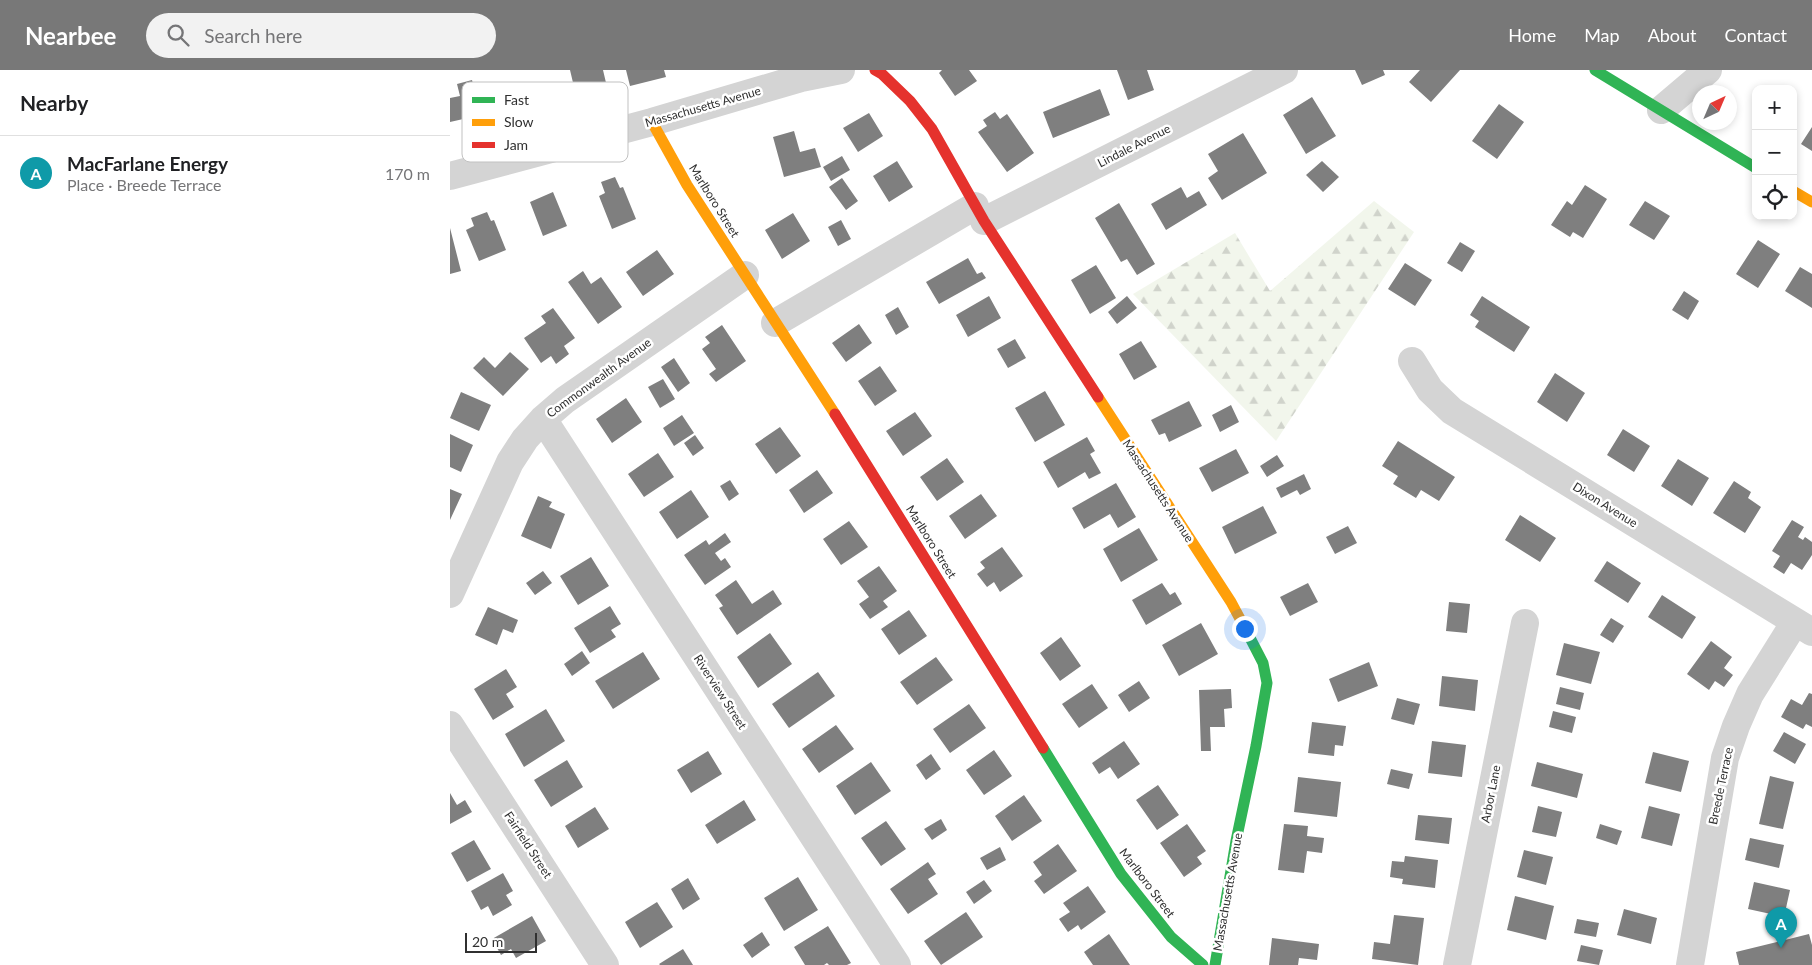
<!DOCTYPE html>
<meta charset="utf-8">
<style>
:root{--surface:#fff;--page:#f2f2f2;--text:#202124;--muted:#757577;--line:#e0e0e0;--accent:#787878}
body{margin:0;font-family:Lato,sans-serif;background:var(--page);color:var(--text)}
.controls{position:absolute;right:15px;top:15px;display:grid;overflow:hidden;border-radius:10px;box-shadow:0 2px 8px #0003}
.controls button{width:45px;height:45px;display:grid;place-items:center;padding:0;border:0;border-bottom:1px solid var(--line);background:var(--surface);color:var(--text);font:25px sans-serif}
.compass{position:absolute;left:1242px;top:15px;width:45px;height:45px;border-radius:50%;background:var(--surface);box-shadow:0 2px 8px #0003;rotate:44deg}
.scale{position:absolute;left:15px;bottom:12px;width:72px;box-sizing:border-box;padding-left:5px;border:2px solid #303030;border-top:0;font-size:14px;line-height:18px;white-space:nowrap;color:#303030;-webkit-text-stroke:4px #fff;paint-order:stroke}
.you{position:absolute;left:794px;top:558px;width:18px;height:18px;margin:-12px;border:4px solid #fff;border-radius:50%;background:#1a73e8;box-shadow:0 0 0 8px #1a73e833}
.badge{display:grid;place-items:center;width:32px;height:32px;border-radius:50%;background:var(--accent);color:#fff;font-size:16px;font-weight:700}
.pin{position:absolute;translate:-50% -41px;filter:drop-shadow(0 1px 2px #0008)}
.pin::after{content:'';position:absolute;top:26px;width:18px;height:15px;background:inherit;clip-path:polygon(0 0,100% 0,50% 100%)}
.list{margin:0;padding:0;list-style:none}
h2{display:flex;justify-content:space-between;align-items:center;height:65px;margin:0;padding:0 20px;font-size:21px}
h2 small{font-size:16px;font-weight:400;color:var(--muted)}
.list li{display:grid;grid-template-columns:32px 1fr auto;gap:15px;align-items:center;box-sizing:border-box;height:75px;padding:0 20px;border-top:1px solid var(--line)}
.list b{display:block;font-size:19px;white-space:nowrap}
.list p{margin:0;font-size:16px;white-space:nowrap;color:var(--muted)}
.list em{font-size:16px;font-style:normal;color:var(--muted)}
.icon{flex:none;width:28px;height:28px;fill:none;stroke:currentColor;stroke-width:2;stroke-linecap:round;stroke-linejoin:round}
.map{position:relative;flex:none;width:1362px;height:895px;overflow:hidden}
header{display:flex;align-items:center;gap:30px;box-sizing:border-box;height:70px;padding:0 25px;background:var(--accent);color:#fff}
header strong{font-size:24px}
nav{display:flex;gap:28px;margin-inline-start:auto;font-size:18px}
.search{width:350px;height:45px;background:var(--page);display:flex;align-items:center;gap:12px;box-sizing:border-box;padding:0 18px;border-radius:28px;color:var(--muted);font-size:19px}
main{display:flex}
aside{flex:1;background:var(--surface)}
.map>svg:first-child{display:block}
</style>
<header>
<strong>Nearbee</strong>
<div class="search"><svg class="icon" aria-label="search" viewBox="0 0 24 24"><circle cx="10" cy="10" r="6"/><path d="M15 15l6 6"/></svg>Search here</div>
<nav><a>Home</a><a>Map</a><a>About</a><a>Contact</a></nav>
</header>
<main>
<aside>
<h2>Nearby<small></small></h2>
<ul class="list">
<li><span class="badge" style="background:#0f9aa8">A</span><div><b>MacFarlane Energy</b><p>Place · Breede Terrace</p></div><em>170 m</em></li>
</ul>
</aside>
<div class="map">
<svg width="1362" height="895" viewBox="0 0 1362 895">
<defs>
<pattern id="forest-firs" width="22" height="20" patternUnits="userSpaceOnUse" patternTransform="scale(1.25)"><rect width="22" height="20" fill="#f2f6ec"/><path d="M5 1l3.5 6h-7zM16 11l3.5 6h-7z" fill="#d0d3cb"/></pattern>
</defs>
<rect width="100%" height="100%" fill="#fff"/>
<path fill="url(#forest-firs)" d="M924,131L964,162L826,371L683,224L785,163L820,221Z"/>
<path fill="#7f7f7f" d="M120,0H153L161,34L130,42Z
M176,0H214L216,7L180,16Z
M492,0H519L527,11L505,26L489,3Z
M667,0H697L704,20L678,30Z
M905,0H933L935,5L912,15Z
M970,0H1010L981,32L959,12Z
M22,10L31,45L0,52V28L10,26L7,14Z
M650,19L660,45L603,68L593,42Z
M862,27L886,66L856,84L833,45Z
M1049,34L1074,52L1047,89L1022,71Z
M545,42L550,49L557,44L584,83L557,102L528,62L537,56L533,50Z
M419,43L433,66L408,82L393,58Z
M1362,57V81L1351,74Z
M344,61L350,82L365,78L371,97L334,107L323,67Z
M793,63L817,103L772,130L758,108L768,101L758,84Z
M392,86L400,100L381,111L373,97Z
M447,91L463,117L439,132L423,106Z
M872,91L889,107L873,122L856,105Z
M165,107L170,118L173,117L186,149L162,159L149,126L155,123L151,112Z
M392,108L408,131L396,140L379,117Z
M1135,115L1157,129L1133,168L1123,162L1120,167L1101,155L1117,131L1122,135Z
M731,117L737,128L749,121L757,135L716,160L701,134Z
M103,122L117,156L93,166L80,132Z
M1195,131L1220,146L1204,170L1179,155Z
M669,133L705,194L687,205L677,189L671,192L645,148Z
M37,142L41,151L44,150L56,180L29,191L16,160L24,156L21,148Z
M343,143L360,171L332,189L315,160Z
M391,150L401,169L388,176L378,157Z
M0,158L11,201L0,204Z
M1308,170L1330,184L1308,218L1286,204Z
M1010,172L1025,181L1012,202L997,193Z
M207,180L224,204L193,226L176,202Z
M518,188L527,204L532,202L536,208L489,234L476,212Z
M955,193L982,210L965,236L938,219Z
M646,195L666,228L640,244L621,210Z
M1350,197L1362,204V238L1335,221Z
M133,201L141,214L151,207L172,237L148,254L118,212Z
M1234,221L1249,231L1238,250L1222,240Z
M539,226L551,248L518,267L506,245Z
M677,226L687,238L667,254L658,242Z
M1032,226L1080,257L1064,282L1025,257L1029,251L1020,245Z
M448,237L459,257L446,265L435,245Z
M103,238L125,268L114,276L119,284L106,294L101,286L91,293L74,268L96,253L91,246Z
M409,254L422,273L396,292L382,273Z
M272,255L296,291L266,312L259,304L266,299L252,279L260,273L255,267Z
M565,269L576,288L558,298L547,279Z
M691,271L707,297L684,310L669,284Z
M60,282L79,299L53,326L23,298L34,287L45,298Z
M224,288L240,313L228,322L211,297Z
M430,296L447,321L425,336L408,311Z
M1105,303L1135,323L1117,352L1087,332Z
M213,309L225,329L210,338L198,317Z
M595,321L615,355L585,372L565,338Z
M11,322L41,335L29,361L0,348Z
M176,328L192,352L162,373L146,349Z
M739,331L752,356L719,372L715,363L709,365L701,350Z
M781,335L789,352L770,362L762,345Z
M465,342L482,366L453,386L436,361Z
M232,345L244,363L224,376L213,358Z
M330,357L351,386L326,404L305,374Z
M1173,359L1200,376L1184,402L1157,385Z
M0,364L23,375L11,402L0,397Z
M245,365L254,378L243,386L234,373Z
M637,367L645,381L640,384L651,403L639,409L635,402L608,418L593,392Z
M948,371L1005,407L989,431L971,420L966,428L943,414L948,406L932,396Z
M786,379L799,403L762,422L749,398Z
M208,383L224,407L194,427L178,404Z
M827,385L834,396L817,407L810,396Z
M497,388L514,412L487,431L470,407Z
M1228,389L1259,408L1242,436L1211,416Z
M367,400L383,423L354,443L339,420Z
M854,404L861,419L850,425L847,420L831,428L826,418Z
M280,410L289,424L279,431L270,416Z
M1284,411L1301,422L1298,428L1311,437L1295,463L1263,443Z
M666,413L686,447L668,458L660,444L634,459L622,438Z
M0,419L12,424L0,450Z
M241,420L259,447L227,469L209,442Z
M531,424L547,446L515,469L499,446Z
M88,426L102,432L99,437L115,444L101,479L71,466Z
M813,436L827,463L785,484L772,457Z
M1070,445L1106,468L1090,492L1055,470Z
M1342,450L1354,457L1348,467L1353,470L1355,467L1362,472V485L1352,500L1341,493L1334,504L1323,497L1330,486L1322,481Z
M399,451L418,477L391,495L373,469Z
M898,456L907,473L885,484L876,467Z
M689,458L708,490L671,512L653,479Z
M275,463L281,472L265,483L271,491L275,488L281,497L255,515L234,485L256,470L259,475Z
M552,477L573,506L550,522L544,512L537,517L527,504L535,498L530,492Z
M141,487L159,516L128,535L110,506Z
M1157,491L1191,513L1178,533L1144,511Z
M429,496L447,521L433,531L438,537L420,549L409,534L419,527L407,511Z
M93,501L102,513L85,525L76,513Z
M286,510L302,534L323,520L332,534L287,565L269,538L273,536L265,525Z
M712,513L720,525L725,522L732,534L696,555L682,530Z
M858,513L868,532L840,546L830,527Z
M1212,525L1246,547L1232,569L1198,547Z
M999,532L1020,534L1017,563L996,561Z
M160,536L171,554L161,560L166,567L140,583L124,558Z
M38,537L68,550L63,563L53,559L47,575L25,565Z
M459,540L477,566L449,585L431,559Z
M1161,548L1174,556L1163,573L1150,565Z
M751,553L768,584L729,606L712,575Z
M320,563L342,594L308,618L287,587Z
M611,567L631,596L610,611L590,583Z
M1261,571L1282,587L1274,598L1283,605L1274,617L1265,611L1259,620L1237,604Z
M1114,573L1150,582L1141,614L1106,605Z
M132,581L140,593L122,606L114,594Z
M193,582L210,609L163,639L145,611Z
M486,587L503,610L467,635L450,612Z
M919,592L928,616L888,632L879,609Z
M56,599L67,617L56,624L64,637L43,650L24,619Z
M368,602L385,626L339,658L322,634Z
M992,606L1028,610L1025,641L989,636Z
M689,611L700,628L679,642L668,625Z
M642,614L658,638L629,658L612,634Z
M1110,617L1134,623L1130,640L1106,634Z
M781,619L782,638L774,639L775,657H760L761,681H751L749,620Z
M1359,623L1362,624V657L1356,654L1353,659L1331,647L1341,629L1352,635Z
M947,628L970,634L964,655L941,649Z
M519,634L536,658L500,683L483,659Z
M96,639L115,671L74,697L55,664Z
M1103,641L1126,647L1122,663L1099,657Z
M862,652L896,656L893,676L885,675L884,686L858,683Z
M386,655L404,679L369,703L352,679Z
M1334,662L1356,674L1345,694L1323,681Z
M674,671L690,694L668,709L660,697L649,704L642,693Z
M982,671L1016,675L1012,707L978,703Z
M544,680L562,706L534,725L516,700Z
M258,681L272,704L241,723L227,700Z
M1203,682L1239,691L1231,722L1195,713Z
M481,684L491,699L476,710L466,695Z
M117,690L133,717L101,737L84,710Z
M421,692L441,721L405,745L386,716Z
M1087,692L1133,704L1127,728L1081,716Z
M941,699L963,704L959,719L937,714Z
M1320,706L1344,712L1333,759L1309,754Z
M848,707L891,712L887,747L844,742Z
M708,715L729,745L707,760L686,730Z
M0,723L7,735L15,730L22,742L0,754Z
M574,725L592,751L562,771L545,746Z
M294,730L306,750L267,774L255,755Z
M1088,736L1112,742L1106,767L1082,762Z
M1199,736L1230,744L1222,776L1191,768Z
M145,737L159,759L128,778L115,756Z
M968,745L1002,748L999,774L965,770Z
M491,749L497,760L482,770L474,759Z
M436,751L456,779L431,796L411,768Z
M737,754L756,781L747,787L752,794L734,807L710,773Z
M834,754L858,756L857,766L874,768L872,783L857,781L854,803L828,800Z
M1150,754L1172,761L1167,775L1146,768Z
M1300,768L1334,775L1329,798L1295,790Z
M24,770L41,799L17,812L1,783Z
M608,774L627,801L594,824L584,811L592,805L583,792Z
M550,777L556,790L537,800L530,788Z
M1074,780L1103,787L1096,815L1067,807Z
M955,786L988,790L985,818L952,814L953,809L940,807L942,791L954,792Z
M478,792L486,804L478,809L488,824L458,844L440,819Z
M53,803L63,821L56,825L62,835L43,846L38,836L31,840L21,821Z
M348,807L368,840L334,861L314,828Z
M238,808L250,829L233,840L221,819Z
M534,810L542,821L524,834L516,822Z
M1304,812L1340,820L1334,847L1298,839Z
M638,816L656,842L631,860L628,855L618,862L609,849L620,842L613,833Z
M1065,826L1104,836L1096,870L1057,860Z
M207,832L223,857L190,878L175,852Z
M1174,839L1207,848L1201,874L1167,865Z
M516,842L533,867L491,895L474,871Z
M944,845L974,848L968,895L922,889L924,872L940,874Z
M82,846L96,871L66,888L61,879L51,885L42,869Z
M1127,849L1149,853L1146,867L1124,863Z
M378,856L401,893L397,895H379L377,893L374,895H355L344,877Z
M312,862L320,875L302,888L293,875Z
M659,864L680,895H643L634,882Z
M1359,864L1362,875V895H1289L1286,882Z
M822,868L869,874L867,890L849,888L848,895H819Z
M1131,875L1153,880L1149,895L1127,891Z
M233,879L243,895H210L209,894Z"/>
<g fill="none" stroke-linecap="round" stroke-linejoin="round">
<path stroke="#d4d4d4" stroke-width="28" d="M1211,40L1258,0
M0,106L202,52L351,8L391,0
M534,151L834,0
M325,253L525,136
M962,291L980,320L1002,341L1362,562
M93,349L447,895
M0,524L60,392L75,369L93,349L115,330L295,205
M0,655L155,895
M1007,895L1075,553
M1240,895L1275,688L1286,656L1300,624L1345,552"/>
<path stroke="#30b455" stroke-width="11" d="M1145,0L1306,98
M593,678L671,804L721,867L753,895
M765,895L786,771L806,676L817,613L813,593L796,560"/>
<path stroke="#ff9f0a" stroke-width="11" d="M202,52L237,115L385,344
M1343,121L1362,132
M648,327L781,532L796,560"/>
<path stroke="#e5322d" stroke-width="11" d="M425,0L432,4L460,31L482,59L534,151L648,327
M385,344L593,678"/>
</g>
<g text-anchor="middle" stroke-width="5" stroke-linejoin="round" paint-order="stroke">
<g font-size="12" fill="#303030" stroke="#fff">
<text transform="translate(253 37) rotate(-16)" y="4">Massachusetts Avenue</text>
<text transform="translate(684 76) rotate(-27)" y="4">Lindale Avenue</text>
<text transform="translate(264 131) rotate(58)" y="4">Marlboro Street</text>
<text transform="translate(149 308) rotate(-36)" y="4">Commonwealth Avenue</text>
<text transform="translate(708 421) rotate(57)" y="4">Massachusetts Avenue</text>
<text transform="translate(1155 435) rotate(32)" y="4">Dixon Avenue</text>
<text transform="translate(481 472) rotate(58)" y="4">Marlboro Street</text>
<text transform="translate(270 622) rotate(57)" y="4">Riverview Street</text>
<text transform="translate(1271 716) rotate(-78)" y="4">Breede Terrace</text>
<text transform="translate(1041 724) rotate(-79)" y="4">Arbor Lane</text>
<text transform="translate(78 775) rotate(57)" y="4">Fairfield Street</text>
<text transform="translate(697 813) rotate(53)" y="4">Marlboro Street</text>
<text transform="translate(778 822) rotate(-80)" y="4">Massachusetts Avenue</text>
</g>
</g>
<rect x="12" y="12" width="166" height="80" rx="8" fill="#fff" stroke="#c1c1c1" stroke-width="1"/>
<rect x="22" y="27" width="23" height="6" fill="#30b455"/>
<rect x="22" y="49" width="23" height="7" fill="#ff9f0a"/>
<rect x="22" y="72" width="23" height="6" fill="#e5322d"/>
<g font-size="14" fill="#303030">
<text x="54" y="35">Fast</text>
<text x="54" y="57">Slow</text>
<text x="54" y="80">Jam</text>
</g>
</svg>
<div class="controls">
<button>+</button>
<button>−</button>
<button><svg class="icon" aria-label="locate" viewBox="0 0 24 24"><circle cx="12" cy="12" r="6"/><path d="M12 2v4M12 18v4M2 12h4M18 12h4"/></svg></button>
</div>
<svg class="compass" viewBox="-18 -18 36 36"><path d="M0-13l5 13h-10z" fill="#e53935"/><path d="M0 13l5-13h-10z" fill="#757577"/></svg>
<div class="scale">20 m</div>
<div class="you"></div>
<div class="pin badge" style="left:1331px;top:878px;background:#0f9aa8">A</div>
</div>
</main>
